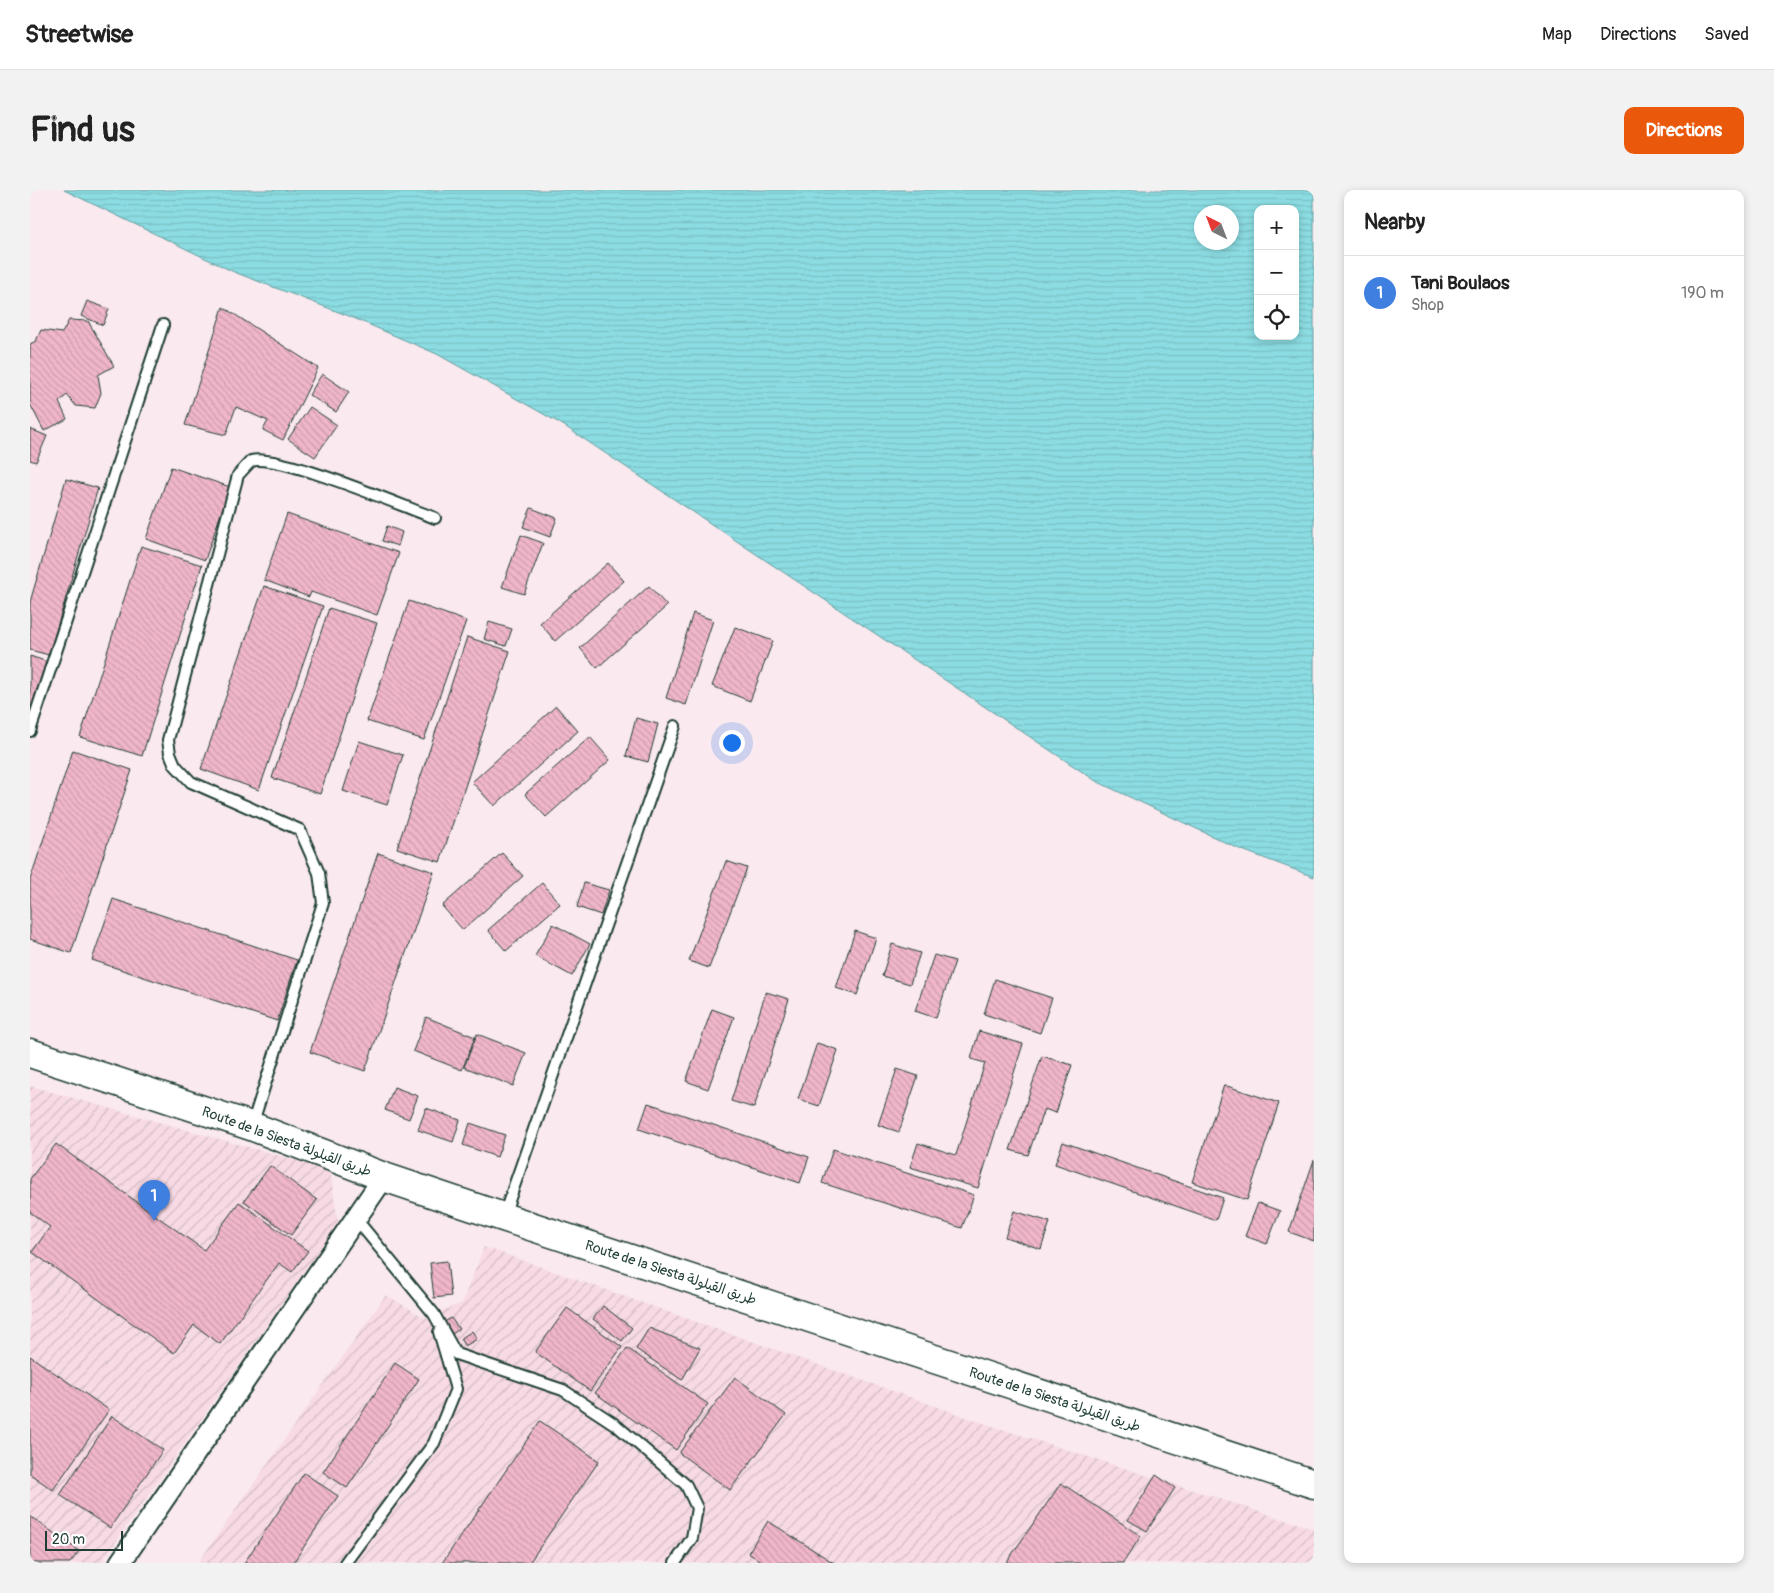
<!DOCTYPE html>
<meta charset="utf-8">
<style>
:root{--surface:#fff;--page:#f2f2f2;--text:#222;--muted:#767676;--line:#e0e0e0;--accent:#ea580c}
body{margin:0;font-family:Pangolin,"Playpen Sans Arabic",sans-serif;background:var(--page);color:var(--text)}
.controls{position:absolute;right:15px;top:15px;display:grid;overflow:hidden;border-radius:10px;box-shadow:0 2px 8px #0003}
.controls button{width:45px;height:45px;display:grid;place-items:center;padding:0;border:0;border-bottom:1px solid var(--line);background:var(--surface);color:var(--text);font:25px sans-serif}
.compass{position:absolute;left:1164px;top:15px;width:45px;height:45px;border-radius:50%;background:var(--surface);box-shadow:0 2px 8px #0003;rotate:318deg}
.scale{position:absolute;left:15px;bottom:12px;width:78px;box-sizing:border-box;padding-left:5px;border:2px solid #1f3d34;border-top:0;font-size:14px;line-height:18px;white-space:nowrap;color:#1f3d34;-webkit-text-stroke:4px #fff;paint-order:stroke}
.you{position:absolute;left:701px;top:552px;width:18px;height:18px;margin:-12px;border:4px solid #fff;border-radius:50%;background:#1a73e8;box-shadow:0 0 0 8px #1a73e833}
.badge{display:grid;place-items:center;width:32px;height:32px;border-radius:50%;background:var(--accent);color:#fff;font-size:16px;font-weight:700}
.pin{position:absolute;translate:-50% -41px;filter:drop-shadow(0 1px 2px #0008)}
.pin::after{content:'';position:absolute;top:26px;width:18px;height:15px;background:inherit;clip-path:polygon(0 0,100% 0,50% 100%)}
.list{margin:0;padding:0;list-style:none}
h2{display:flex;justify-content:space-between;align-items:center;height:65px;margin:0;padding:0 20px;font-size:21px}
h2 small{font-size:16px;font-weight:400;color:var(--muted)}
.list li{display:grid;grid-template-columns:32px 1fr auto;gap:15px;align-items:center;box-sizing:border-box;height:75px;padding:0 20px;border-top:1px solid var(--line)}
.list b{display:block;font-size:19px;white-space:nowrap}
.list p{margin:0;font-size:16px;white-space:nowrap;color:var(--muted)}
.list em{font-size:16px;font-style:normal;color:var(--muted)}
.icon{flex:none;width:28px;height:28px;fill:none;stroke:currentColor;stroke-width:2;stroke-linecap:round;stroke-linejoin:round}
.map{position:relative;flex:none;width:1284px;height:1373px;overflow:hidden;border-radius:10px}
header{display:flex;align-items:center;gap:30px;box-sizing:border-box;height:70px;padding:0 25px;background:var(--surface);border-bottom:1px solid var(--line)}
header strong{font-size:24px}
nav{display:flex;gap:28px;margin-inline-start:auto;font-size:18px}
.intro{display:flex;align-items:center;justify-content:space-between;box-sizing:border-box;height:120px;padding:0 30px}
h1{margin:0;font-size:35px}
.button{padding:12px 22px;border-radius:10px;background:var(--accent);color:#fff;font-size:18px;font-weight:700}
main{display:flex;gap:30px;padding:0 30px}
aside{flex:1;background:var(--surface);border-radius:10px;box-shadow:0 2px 8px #0003}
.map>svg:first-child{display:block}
</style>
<header>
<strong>Streetwise</strong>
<nav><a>Map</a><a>Directions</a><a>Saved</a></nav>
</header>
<div class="intro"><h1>Find us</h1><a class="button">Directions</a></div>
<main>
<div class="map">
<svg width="1284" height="1373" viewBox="0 0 1284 1373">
<defs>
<pattern id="industrial-furrows" width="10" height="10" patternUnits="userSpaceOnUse" patternTransform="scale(1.25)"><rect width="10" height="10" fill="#f7dae4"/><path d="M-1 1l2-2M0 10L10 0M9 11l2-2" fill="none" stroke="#d3bcc4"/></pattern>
<pattern id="water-rules" width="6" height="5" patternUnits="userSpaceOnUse" patternTransform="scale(1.25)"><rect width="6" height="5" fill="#8cdde3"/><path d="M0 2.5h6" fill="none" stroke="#78bfc3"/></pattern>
<pattern id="building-back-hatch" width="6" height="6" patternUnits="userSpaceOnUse" patternTransform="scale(1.25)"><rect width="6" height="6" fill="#f0b6c9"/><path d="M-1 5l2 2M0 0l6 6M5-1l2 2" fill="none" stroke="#cd9dad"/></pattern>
</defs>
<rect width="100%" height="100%" fill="#fae9ef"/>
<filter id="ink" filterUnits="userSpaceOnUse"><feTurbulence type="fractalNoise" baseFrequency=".02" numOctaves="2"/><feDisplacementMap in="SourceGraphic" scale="10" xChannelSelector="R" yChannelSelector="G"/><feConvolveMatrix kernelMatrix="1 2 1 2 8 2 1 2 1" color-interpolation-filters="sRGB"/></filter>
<g filter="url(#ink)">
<path fill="url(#industrial-furrows)" d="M0,896L300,980L308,1033L71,1373H0Z
M454,1057L956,1234L1284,1339V1373H168L356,1105L395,1128L432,1113Z"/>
<path fill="url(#water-rules)" stroke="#609d9d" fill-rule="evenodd" d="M34,0H1284V687L1207,658L1066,591L533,235L407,164L319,126L204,82ZM1228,19H1265V146H1228ZM1172,22H1202V52H1172Z"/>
<path fill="url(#building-back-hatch)" stroke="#1f3d34" d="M57,111L79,119L73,135L51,126Z
M193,117L288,178L253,250L233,240L238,231L206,217L196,245L155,235Z
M39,130L58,131L84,176L68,185L71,203L65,218L46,216L37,205L29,212L37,229L14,241L0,214V154L6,151L11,140L32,143Z
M292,184L319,202L306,222L279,205Z
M280,217L307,235L285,267L258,249Z
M0,239L17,246L6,272L0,270Z
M141,277L200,297L175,370L116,349Z
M36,289L68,298L19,465L0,460V412Z
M501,318L527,328L520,347L493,337Z
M257,324L369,363L347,425L281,402L279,407L234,390Z
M357,336L372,342L368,356L352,351Z
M491,345L513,353L494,404L472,397Z
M111,356L172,375L112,566L50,547Z
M578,373L594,391L525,451L510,433Z
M234,396L293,416L229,600L171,579Z
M619,396L637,416L567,478L550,458Z
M379,411L436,431L394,550L337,531Z
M299,418L347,433L290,604L242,588Z
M663,423L683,430L656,515L636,508Z
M459,432L482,439L476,456L454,449Z
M705,437L743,451L720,511L682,496Z
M437,447L480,461L410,672L367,658Z
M0,466L18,472L0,524Z
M526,516L548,541L464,616L442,592Z
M606,528L628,534L618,572L596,566Z
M560,547L580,570L516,627L495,604Z
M329,551L373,565L357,615L313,601Z
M43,560L102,580L41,763L0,749V690Z
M348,663L404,682L335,881L280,862Z
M472,663L493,686L433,740L412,716Z
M696,671L717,678L679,778L659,771Z
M512,693L530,714L476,761L458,740Z
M554,693L579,700L571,725L547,717Z
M83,709L267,770L247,831L62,770Z
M523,734L560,754L542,786L505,766Z
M825,741L846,748L827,805L806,798Z
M862,754L890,763L880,794L852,786Z
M904,765L925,771L906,828L885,821Z
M965,789L1022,808L1010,843L954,824Z
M736,802L759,809L724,918L701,911Z
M682,819L704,827L678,899L656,891Z
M396,827L445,847L432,880L383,861Z
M949,841L993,854L948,998L880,977L888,953L926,965L955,873L941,869Z
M447,844L496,863L483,896L434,877Z
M787,853L808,860L789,916L768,909Z
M1012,866L1042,875L1026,923L1014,919L998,965L980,960Z
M867,879L888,886L869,942L848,935Z
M1194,895L1249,913L1217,1010L1162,992Z
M364,897L388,906L379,929L355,920Z
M618,913L779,967L770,993L609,939Z
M396,918L430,930L423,952L388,940Z
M440,933L475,945L467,967L433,955Z
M1033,952L1193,1008L1186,1030L1025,974Z
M26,954L174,1060L209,1012L278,1061L262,1082L249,1073L190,1154L164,1135L144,1163L2,1062L20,1037L0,1022V989Z
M803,959L944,1005L932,1038L792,993Z
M1284,970V1051L1259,1042Z
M240,976L287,1010L261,1045L214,1011Z
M1228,1013L1250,1021L1237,1054L1215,1046Z
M984,1021L1020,1032L1011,1059L975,1047Z
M417,1071L421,1106L404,1108L400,1073Z
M573,1116L602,1138L592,1151L563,1129Z
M537,1118L592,1157L560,1201L505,1162Z
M421,1128L429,1139L421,1145L413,1133Z
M619,1138L670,1158L652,1190L606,1159Z
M442,1141L447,1149L435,1156L430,1149Z
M597,1158L678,1214L646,1260L565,1203Z
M0,1166L79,1220L23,1300L0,1284Z
M365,1173L389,1189L317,1298L293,1282Z
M705,1187L756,1225L700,1300L649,1263Z
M82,1226L133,1260L80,1338L30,1305Z
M510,1231L569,1271L499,1373H412Z
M274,1283L308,1306L263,1373H214Z
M1126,1285L1145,1298L1117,1341L1098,1330Z
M1031,1293L1111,1346L1093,1373H976Z
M0,1326L49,1361L40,1373H0Z
M738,1331L804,1373H734L718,1363Z"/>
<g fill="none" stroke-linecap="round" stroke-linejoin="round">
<g stroke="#1f3d34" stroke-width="14">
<path id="lane" d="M0,541L133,135
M222,935L293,713L289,683L270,640L161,592L145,575L140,563L138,550L208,285L221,271C248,263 372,316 405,328
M474,1025L645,536
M326,1029L404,1124L426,1164L533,1200L586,1235L656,1295L667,1318L662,1348L645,1373
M315,1373L404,1253L426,1199L409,1142"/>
</g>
<g stroke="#1f3d34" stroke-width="24">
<path id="street" d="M90,1373L354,987"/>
</g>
<g stroke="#1f3d34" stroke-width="31">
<path id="secondary" d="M0,863L221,936L354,987L473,1027L1284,1294"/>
</g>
<use href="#lane" stroke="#fff" stroke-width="10"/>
<use href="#street" stroke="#fff" stroke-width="20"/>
<use href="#secondary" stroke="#fff" stroke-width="28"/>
</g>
</g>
<g text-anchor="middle" stroke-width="4" stroke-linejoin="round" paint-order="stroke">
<g font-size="14" fill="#1f3d34" stroke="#fff">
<text transform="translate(257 951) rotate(20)" y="5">Route de la Siesta طريق القيلولة</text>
<text transform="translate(641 1082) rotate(18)" y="5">Route de la Siesta طريق القيلولة</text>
<text transform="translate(1025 1209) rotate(18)" y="5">Route de la Siesta طريق القيلولة</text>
</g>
</g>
</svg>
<div class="controls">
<button>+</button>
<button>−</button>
<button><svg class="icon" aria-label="locate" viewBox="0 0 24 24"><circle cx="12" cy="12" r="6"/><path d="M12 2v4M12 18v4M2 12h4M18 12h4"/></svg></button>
</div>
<svg class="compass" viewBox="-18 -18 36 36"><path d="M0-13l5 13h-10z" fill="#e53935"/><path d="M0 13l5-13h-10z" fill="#767676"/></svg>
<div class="scale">20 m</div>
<div class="you"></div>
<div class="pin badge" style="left:124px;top:1031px;background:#3f7fe0">1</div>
</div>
<aside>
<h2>Nearby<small></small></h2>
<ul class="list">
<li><span class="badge" style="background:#3f7fe0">1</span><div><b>Tani Boulaos</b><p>Shop</p></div><em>190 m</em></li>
</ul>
</aside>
</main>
